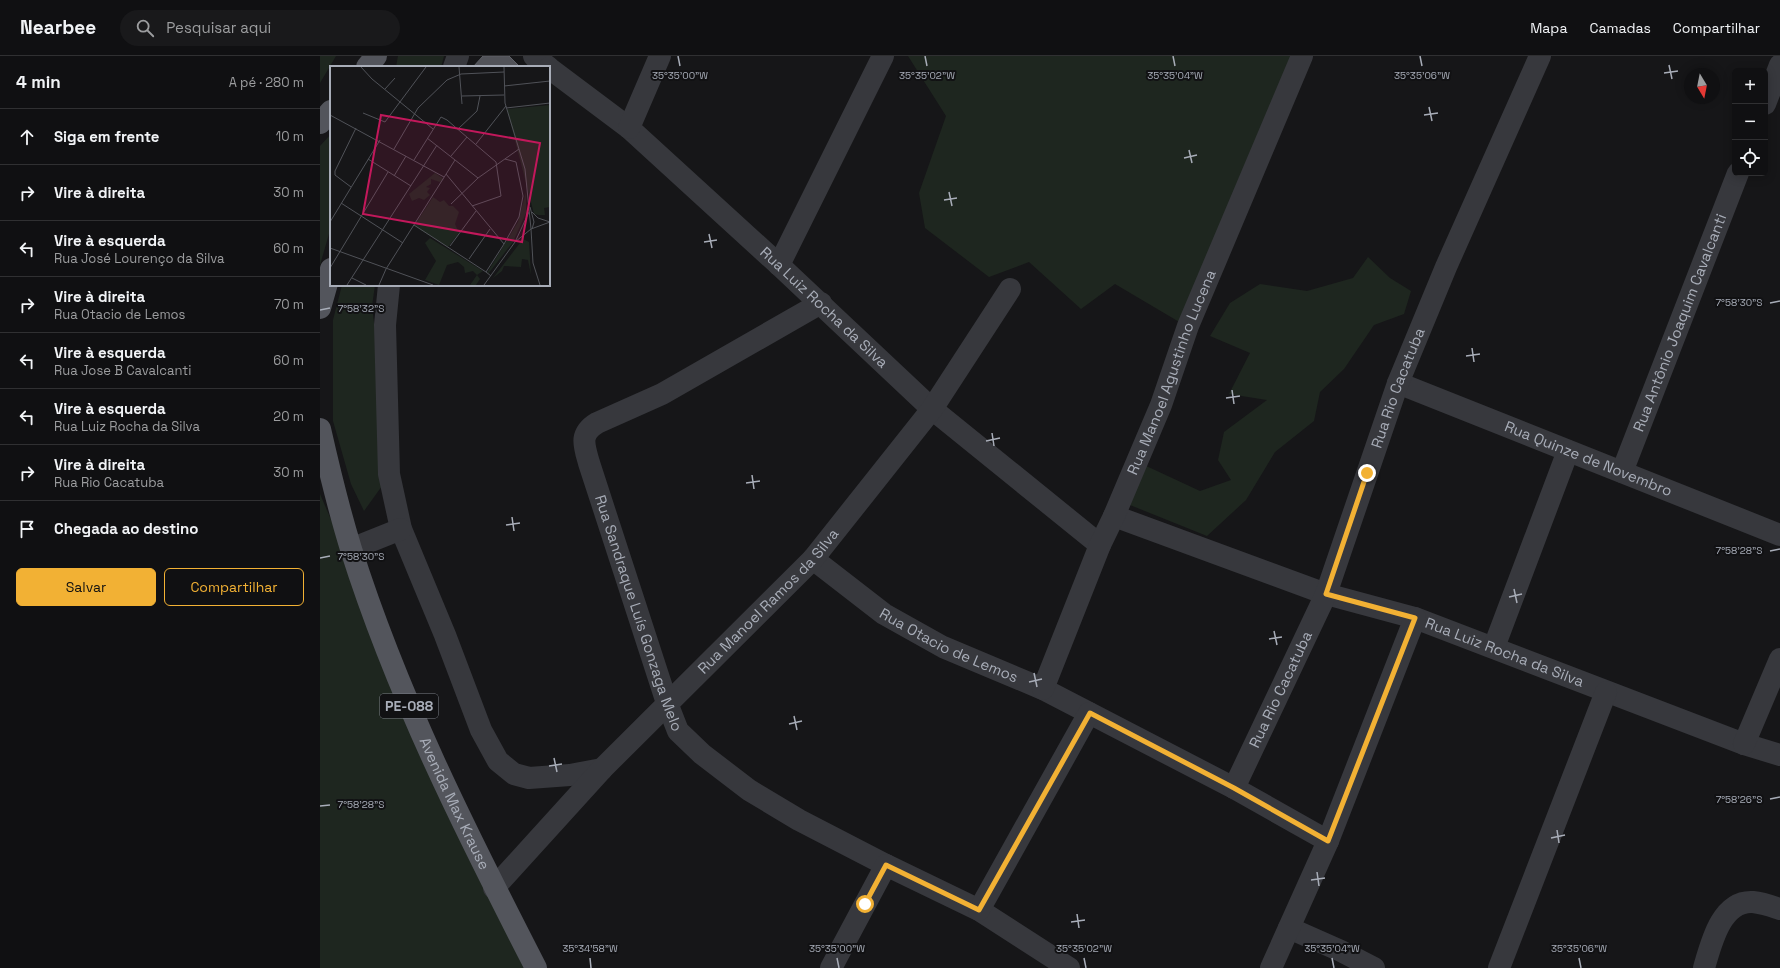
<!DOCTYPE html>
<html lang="pt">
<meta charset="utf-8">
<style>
:root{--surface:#101012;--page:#19191b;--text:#f1f3f6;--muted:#9c9d9f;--line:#303032;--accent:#f2b134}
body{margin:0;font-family:"Space Grotesk",sans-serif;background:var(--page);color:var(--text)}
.controls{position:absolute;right:12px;top:12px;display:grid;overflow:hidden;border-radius:6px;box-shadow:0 2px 10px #0003}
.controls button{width:36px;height:36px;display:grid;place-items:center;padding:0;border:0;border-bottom:1px solid var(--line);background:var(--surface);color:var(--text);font:20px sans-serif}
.compass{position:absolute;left:1364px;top:12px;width:36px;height:36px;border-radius:50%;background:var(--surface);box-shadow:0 2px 10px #0003;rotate:170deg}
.stop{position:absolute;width:12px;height:12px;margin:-9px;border:3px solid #f2b134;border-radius:50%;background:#fff}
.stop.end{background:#f2b134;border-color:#fff;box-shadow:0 1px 4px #0008}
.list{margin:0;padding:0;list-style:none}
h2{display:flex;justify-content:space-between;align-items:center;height:52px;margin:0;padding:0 16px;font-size:17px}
h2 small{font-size:13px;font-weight:400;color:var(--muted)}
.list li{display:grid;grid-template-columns:26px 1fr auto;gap:12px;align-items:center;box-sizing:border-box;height:56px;padding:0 16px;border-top:1px solid var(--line)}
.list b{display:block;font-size:15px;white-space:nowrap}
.list p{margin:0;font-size:13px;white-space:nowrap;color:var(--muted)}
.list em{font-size:13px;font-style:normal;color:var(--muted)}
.actions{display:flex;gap:8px;padding:12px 16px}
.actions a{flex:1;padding:9px 0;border:1px solid var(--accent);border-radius:6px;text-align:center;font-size:14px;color:var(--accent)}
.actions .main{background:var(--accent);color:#111}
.icon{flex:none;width:22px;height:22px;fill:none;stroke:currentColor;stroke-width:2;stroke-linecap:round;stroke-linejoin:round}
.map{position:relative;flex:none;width:1460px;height:912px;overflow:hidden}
header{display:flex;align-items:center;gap:24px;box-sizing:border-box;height:56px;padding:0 20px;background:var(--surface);border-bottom:1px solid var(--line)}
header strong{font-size:19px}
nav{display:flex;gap:22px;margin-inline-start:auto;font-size:14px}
.search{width:280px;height:36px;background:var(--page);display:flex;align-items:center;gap:10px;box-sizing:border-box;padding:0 14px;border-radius:22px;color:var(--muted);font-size:15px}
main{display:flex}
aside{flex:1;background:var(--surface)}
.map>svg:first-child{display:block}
</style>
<header>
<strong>Nearbee</strong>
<div class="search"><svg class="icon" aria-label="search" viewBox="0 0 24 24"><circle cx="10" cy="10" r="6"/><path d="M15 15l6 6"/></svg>Pesquisar aqui</div>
<nav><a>Mapa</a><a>Camadas</a><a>Compartilhar</a></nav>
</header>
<main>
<aside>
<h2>4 min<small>A pé · 280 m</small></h2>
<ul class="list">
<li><svg class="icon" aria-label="ahead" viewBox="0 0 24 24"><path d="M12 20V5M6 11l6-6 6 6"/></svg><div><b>Siga em frente</b></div><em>10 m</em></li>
<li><svg class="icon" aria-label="right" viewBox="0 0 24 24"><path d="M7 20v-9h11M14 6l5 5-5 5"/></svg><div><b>Vire à direita</b></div><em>30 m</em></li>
<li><svg class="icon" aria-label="left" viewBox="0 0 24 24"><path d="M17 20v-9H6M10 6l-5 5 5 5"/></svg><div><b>Vire à esquerda</b><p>Rua José Lourenço da Silva</p></div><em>60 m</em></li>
<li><svg class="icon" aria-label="right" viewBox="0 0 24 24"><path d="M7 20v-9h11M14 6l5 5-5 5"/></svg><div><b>Vire à direita</b><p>Rua Otacio de Lemos</p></div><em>70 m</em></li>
<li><svg class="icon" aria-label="left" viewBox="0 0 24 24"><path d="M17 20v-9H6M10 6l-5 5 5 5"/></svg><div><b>Vire à esquerda</b><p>Rua Jose B Cavalcanti</p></div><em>60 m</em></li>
<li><svg class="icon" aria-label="left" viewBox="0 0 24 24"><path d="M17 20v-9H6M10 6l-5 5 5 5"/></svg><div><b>Vire à esquerda</b><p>Rua Luiz Rocha da Silva</p></div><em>20 m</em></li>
<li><svg class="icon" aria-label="right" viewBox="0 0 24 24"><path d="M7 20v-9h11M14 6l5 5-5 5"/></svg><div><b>Vire à direita</b><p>Rua Rio Cacatuba</p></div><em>30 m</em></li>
<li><svg class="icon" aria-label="arrive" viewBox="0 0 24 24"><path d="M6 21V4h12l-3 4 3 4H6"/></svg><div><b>Chegada ao destino</b></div></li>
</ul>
<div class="actions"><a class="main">Salvar</a><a>Compartilhar</a></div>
</aside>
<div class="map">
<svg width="1460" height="912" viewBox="0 0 1460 912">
<rect width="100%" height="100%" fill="#161618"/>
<path fill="#1e261f" d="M0,0H16L0,27Z
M78,0H124L121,11H76Z
M588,0H977L861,267L795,228L761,253L709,206L669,221L605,172L599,137L626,60Z
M11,78V171L0,209V90Z
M1048,201L1070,222L1091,235L1084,258L1054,269L1024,313L1000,336L994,365L955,396L926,444L887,480L800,445L822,408L880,435L911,424L898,404L904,376L947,344L909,338L930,297L890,280L910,247L940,228L987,235L1033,222Z
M22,229H55L52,250L64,349L62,430L44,455L31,428L13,365V264Z
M0,438L170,832L211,912H0Z"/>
<path fill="#525359" stroke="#5f6168" d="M163,0H189L200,11H153Z"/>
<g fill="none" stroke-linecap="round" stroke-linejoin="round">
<g stroke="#37383d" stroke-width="22">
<path d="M214,0L228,11"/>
<path d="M134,11L138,0"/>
<path id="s1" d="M229,12L309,72L459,209L612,353L780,489"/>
<path d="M1445,48L1460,9"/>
<path d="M309,72L340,0"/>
<path d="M459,209L563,0"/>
<path d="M69,229L65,269L69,418L81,473L125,579L161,674L178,705L194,718L209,722L250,719L282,713"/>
<path id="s2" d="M501,247L342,338L277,367C259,378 264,389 269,407L347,647L358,675L382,698L429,734L479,764L566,809L659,854L749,912"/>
<path id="s3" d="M1078,327L1460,479"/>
<path id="s4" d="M1302,416L1418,117"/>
<path id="s5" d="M794,460L1006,538L1095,562L1424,688L1460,699"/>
<path d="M31,493L81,473"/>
<path id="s6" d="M493,503L564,558L623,591L723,633L914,732L1008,785"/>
<path d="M1174,591L1248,395"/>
<path id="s7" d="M723,633L780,489L794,460L841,349L868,270L982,0"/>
<path d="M1424,688L1460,603"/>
<path id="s8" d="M914,732L1006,538L1078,327L1126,211L1220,0"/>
<path id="s9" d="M174,832L282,713L493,503L612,353L690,233"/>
<path d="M659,854L769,657"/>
<path d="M969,872L1021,895L1054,912"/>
<path d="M511,912L566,809"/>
<path d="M951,912L1008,785L1095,562"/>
<path d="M1179,912L1286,636"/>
<path d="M1384,912C1391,888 1401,844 1433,846C1443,847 1451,850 1460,853"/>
</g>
<g stroke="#53555c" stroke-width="22">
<path d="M47,11L56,0"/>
<path d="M0,67L11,55"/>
<path d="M0,252L11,213"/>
<path id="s10" d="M0,373C9,413 19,454 31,493C77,639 146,776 216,912"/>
</g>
</g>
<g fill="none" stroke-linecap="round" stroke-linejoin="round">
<path stroke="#f2b134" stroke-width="5" d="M545,848L566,809L659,854L770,657L914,732L1008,785L1095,562L1006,538L1047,417"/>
</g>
<path fill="none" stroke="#a8adb8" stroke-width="1.5" d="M358,0L360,10M605,0L607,10M853,0L855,10M1100,0L1102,10M1349,9L1352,23M1344,17L1358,15M1109,51L1112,65M1104,59L1118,57M869,94L872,107M864,102L877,99M629,136L632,150M624,144L637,142M389,178L392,192M384,186L397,184M1450,247L1460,245M0,254L10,252M1152,292L1154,306M1146,300L1160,298M912,334L914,348M906,342L920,340M672,377L674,390M666,385L680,382M432,419L434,433M426,427L440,425M192,461L194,475M186,469L200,467M1450,495L1460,493M0,502L10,500M1194,533L1197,547M1189,541L1202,538M954,575L957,589M949,583L962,581M714,617L717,631M709,626L722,623M474,660L477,674M469,668L482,665M234,702L237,716M229,710L242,708M1450,743L1460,741M0,750L10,749M1237,774L1239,787M1231,782L1245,779M997,816L999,830M991,824L1005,822M757,858L759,872M751,866L765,864M270,902L271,912M517,902L519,912M764,902L766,912M1012,902L1014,912M1259,902L1261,912"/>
<g text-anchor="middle" stroke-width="4" stroke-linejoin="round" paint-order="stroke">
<rect fill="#111113" stroke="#7b7e86" stroke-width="1" x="60" y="638" width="58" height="24" rx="3"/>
<g font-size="14" font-weight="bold" fill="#a8adb8">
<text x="89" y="655">PE-088</text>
</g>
<g font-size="15" fill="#a8adb8" stroke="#111113">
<text dy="5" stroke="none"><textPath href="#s1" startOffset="365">Rua Luiz Rocha da Silva</textPath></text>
<text dy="5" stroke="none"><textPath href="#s4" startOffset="160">Rua Antônio Joaquim Cavalcanti</textPath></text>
<text dy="5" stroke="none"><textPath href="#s7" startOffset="342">Rua Manoel Agustinho Lucena</textPath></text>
<text dy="5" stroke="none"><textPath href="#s8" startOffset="433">Rua Rio Cacatuba</textPath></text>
<text dy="5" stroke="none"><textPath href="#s3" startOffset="205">Rua Quinze de Novembro</textPath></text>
<text dy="5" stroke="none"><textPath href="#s9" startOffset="397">Rua Manoel Ramos da Silva</textPath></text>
<text dy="5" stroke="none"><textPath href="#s2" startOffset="458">Rua Sandraque Luís Gonzaga Melo</textPath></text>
<text dy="5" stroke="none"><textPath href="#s6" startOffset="162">Rua Otacio de Lemos</textPath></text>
<text dy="5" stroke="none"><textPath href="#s5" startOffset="414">Rua Luiz Rocha da Silva</textPath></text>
<text dy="5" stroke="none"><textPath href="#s8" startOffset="109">Rua Rio Cacatuba</textPath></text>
<text dy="5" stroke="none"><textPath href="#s10" startOffset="399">Avenida Max Krause</textPath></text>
</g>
</g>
<g transform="translate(10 10)">
<rect width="220" height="220" fill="#161618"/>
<path d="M220,39V141L214,142L215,149H209L204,148L177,43ZM105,107L114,113L110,116L101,113V118L96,121L100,122L97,126L100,129L94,134L89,132L82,135L79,128ZM196,126V147L183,176L158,208L157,207L188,156ZM103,131L110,136L114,134L119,140H123L129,146L125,158L129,167L118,181L84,160ZM100,172L153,205L147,209L150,213L146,219H140L147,209L143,205L135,207L134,201L128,196L117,199L109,219L95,214L106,195L95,177ZM193,173L199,176L201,209L198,194L192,193L191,201L174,200L172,205L163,212Z" fill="#1e261f"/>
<path fill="none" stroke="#505258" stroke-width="1" d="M31,1L42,13L103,63M129,1L132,38M174,1L175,37L195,103L201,163M174,20L220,15M55,23L65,12M132,30L174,29M176,42L220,37M33,47L55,56L96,1M0,49L114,111M128,63L147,45L150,30M97,72L148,112M146,78L176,40M64,83L88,42L117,14L131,8L174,6M121,90L137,71M38,93L81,120M84,94L111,51L117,54L166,96L171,130L142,140M116,108L174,178L156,206L161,210M64,110L76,90M21,121L5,109V105L26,62M11,137L73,177M121,138L148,112L189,83M200,141L204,156L202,163M202,146L208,152L220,156M0,156L50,74M84,159L156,206M201,163L203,197L210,219M186,174L199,146M174,178L189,151L193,130L186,96L175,93M120,180L146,145M0,182L103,219M139,193L160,163M0,202L58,106M22,212L36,219M17,219L107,79M49,219L56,203L125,94M154,219L185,176L201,163L220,156"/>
<path fill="#c2185b" fill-opacity="0.15" stroke="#c2185b" stroke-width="2" d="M51,49L210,77L192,176L33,148Z"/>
<rect width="220" height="220" fill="none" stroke="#a8adb8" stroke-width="2"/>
</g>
<g font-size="10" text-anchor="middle" fill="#a8adb8" stroke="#111113" stroke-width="4" stroke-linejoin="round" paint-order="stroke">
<text x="360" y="23">35°35'00"W</text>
<text x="607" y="23">35°35'02"W</text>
<text x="855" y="23">35°35'04"W</text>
<text x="1102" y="23">35°35'06"W</text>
<text x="1419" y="250">7°58'30"S</text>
<text x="41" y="256">7°58'32"S</text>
<text x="1419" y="498">7°58'28"S</text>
<text x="41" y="504">7°58'30"S</text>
<text x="1419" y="747">7°58'26"S</text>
<text x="41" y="752">7°58'28"S</text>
<text x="270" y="896">35°34'58"W</text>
<text x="517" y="896">35°35'00"W</text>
<text x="764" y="896">35°35'02"W</text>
<text x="1012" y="896">35°35'04"W</text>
<text x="1259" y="896">35°35'06"W</text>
</g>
</svg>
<div class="controls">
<button>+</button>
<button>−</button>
<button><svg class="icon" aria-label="locate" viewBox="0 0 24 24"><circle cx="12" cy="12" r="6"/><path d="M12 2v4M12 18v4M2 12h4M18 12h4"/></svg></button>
</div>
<svg class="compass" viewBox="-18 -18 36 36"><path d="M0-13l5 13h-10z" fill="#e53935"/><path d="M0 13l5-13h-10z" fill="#9c9d9f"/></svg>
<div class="stop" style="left:545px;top:848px"></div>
<div class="stop end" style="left:1047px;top:417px"></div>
</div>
</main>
